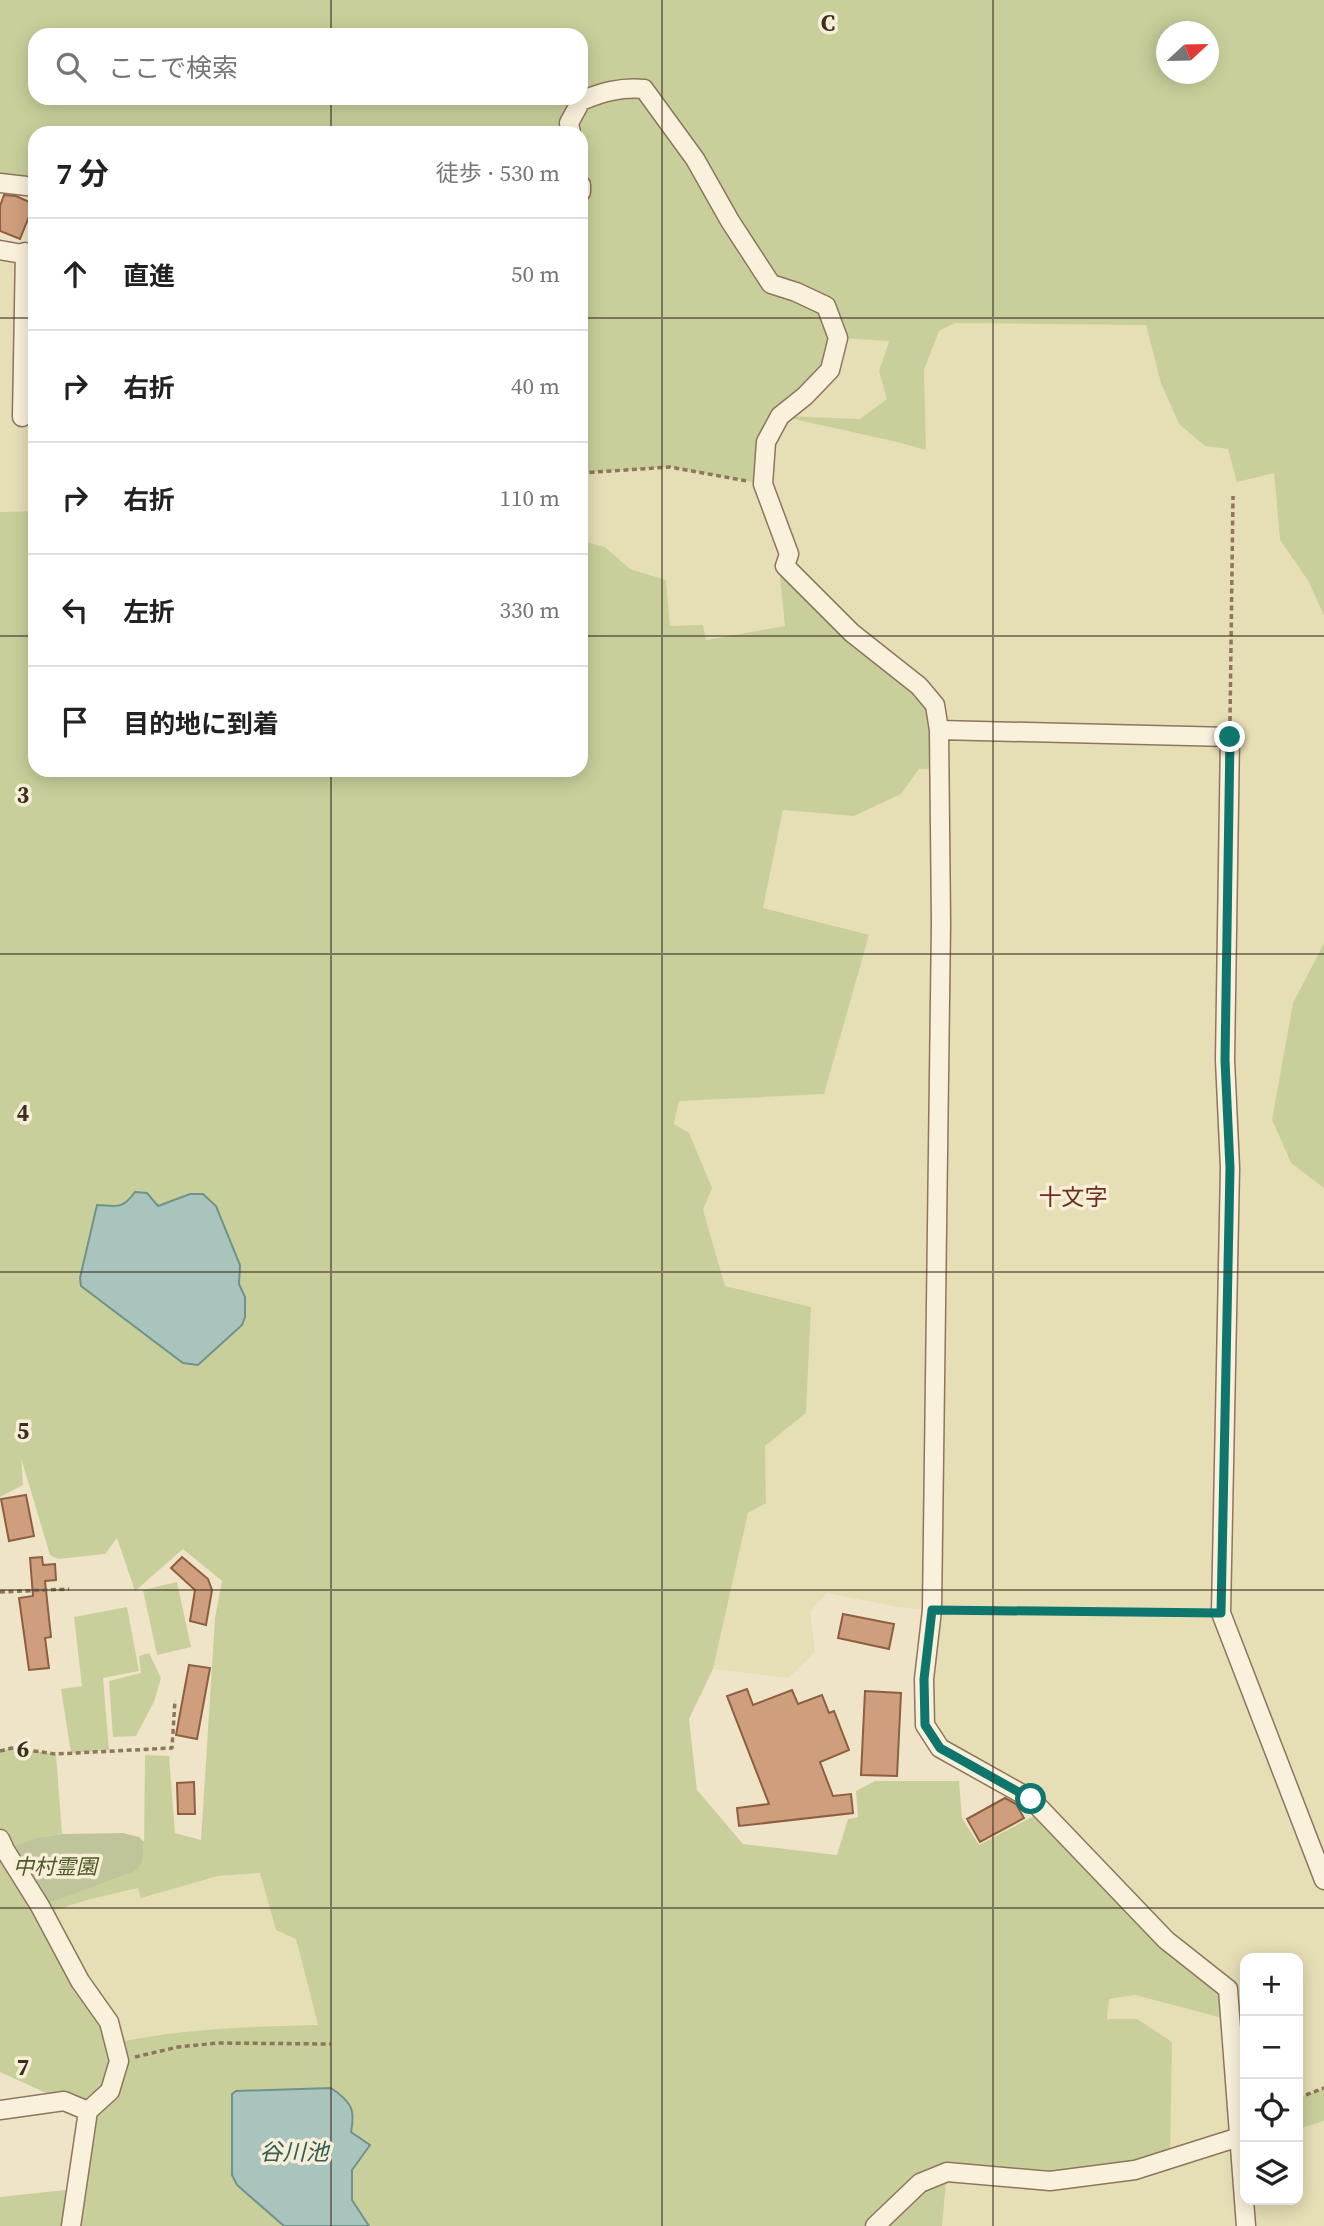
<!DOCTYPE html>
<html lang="ja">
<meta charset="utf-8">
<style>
:root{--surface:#fff;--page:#f2f2f2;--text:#222;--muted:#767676;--line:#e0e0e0}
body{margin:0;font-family:"Source Serif 4","Noto Sans JP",serif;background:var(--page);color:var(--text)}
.controls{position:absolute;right:21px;bottom:21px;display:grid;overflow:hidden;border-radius:14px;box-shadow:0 4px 18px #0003}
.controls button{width:63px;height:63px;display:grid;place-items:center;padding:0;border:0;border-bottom:2px solid var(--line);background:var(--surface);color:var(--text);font:35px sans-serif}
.compass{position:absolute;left:1156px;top:21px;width:63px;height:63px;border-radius:50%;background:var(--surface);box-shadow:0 4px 18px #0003;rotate:68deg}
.stop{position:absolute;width:21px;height:21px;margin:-16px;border:5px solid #0f766e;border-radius:50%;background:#fff}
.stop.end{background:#0f766e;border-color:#fff;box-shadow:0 2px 7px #0008}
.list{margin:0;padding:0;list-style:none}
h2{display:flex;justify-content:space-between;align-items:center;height:91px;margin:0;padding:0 28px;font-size:30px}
h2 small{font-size:23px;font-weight:400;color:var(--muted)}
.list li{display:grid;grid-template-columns:46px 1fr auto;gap:21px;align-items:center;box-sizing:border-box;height:112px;padding:0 28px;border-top:2px solid var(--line)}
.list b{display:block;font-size:26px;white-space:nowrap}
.list em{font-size:23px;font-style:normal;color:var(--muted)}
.icon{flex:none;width:38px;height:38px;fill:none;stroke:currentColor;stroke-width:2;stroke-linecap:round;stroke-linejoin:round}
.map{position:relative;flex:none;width:1324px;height:2226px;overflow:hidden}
.search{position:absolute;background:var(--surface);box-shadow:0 4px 18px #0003;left:28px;top:28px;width:560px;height:77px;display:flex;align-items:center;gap:18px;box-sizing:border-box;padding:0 24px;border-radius:21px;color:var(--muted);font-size:26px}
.panel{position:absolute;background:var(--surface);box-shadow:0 4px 18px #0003;left:28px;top:126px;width:560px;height:651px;border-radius:21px}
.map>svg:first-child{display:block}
</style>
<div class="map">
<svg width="1324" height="2226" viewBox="0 0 1324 2226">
<rect width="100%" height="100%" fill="#f0e4c8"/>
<path fill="#e6deb5" d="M35,218V511L0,512V250L25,252Z
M955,323L1146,325L1161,383L1205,446L1228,449L1274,473L1280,540L1309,582L1324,616V943L1293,1003L1272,1120L1290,1162L1324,1187V2088L1298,2098V1958H1245V2200H1298V2129L1324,2121V2226H942L947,2172L1137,2019H1107L1109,1999L1135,1995L1230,2020L1031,1799L940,1748L925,1725L932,1610L898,1607L827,1593L810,1611L815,1652L788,1678L713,1669L748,1512L766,1503L765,1446L806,1413L811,1307L725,1287L703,1210L674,1124L679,1101L824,1093L845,1015L763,908L783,810L854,816L901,794L919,768L779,569L785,626L705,640L670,627L666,580L630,569L605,547L581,541V473L670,467L763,484L766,442L838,338L889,340L879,371L887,399L860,420L785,417L897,442L926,450L924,370L939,331Z
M260,1873L276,1930L296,1939L318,2025L263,2026L191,2032L115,2044L44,1913L87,1900L139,1888L141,1898L218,1876Z"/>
<path fill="#c9cf9b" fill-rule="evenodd" d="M0,0H1324V616L1309,582L1280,540L1274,473L1237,482L1228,449L1205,446L1179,424L1161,383L1146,325L955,323L939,331L924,370L926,450L897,442L780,416L763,484L670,467L581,473V133H35V187L0,183ZM1166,32H1208V74H1166ZM35,35H581V98H35ZM838,338L889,341L879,371L887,399L860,419L781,416L805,396Z
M35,511V770H581V541L605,547L630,569L666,580L670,626L703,625L706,640L785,626L779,568L935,705L939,769H919L901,794L854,816L783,810L763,908L869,935L824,1094L679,1101L674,1124L689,1133L712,1188L703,1210L725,1286L811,1307L806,1413L765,1446L766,1503L748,1513L713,1669L689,1719L697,1790L743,1844L837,1855L848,1819L858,1817L856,1791L875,1781H959L962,1818L979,1845L1043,1811L1228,1989L1230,2020L1135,1995L1109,1999L1107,2019H1137L1172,2042L1170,2158L1050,2181L947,2172L942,2226H369L352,2200V2170L370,2145L351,2131L354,2117L232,2095V2175L237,2185L284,2226H0V2197L75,2189L88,2112L0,2072V1751L12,1748L56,1754L62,1834L37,1838L144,1848L145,1755L169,1756L175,1833L201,1840L215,1618L222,1581L183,1549L135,1591L117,1538L105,1554L58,1559L50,1555L21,1458L23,1485L0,1497V512ZM147,1193L158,1206L190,1194H203L216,1206L234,1248L240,1265L239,1284L245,1297L209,1354L198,1365L183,1363L81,1286L80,1278L97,1206H121ZM260,1873L276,1930L296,1939L318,2025C250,2026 181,2029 115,2043L45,1913L87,1900L138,1888L141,1898L218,1876Z
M1324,943V1188L1291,1163L1272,1120L1293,1003Z
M177,1582L191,1647L157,1655L143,1590Z
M127,1607L139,1671L103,1678L109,1750L71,1753L61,1689L82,1686L74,1617Z
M149,1653L161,1678L154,1702L136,1736L113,1737L109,1681L141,1673L139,1656Z
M1324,2088V2121L1298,2129V2098Z"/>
<path fill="#bfc49a" d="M123,1833L139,1837L144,1842L142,1862L135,1871L40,1906L5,1850L37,1838L62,1834Z"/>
<path fill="#a9c4bc" stroke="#6f938a" stroke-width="2" d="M135,1192L147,1193L158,1206L190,1194H203L216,1206L240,1265L239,1284L245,1297V1317L242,1325L198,1365L183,1363L81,1286L80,1278L97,1205C117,1206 122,1210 135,1192Z
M331,2088C350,2101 356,2108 351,2132L370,2145L352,2170V2200L369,2226H284L237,2185L232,2175V2094L236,2091Z"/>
<path fill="#cf9f7d" stroke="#8d5f41" stroke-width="2" d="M4,195L16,196L34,204L20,239L0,231V206Z
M26,1495L34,1536L9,1541L1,1499Z
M42,1557L43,1565L55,1564L56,1580L45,1581L51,1637L45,1638L49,1668L29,1670L19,1598L33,1596L30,1558Z
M182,1557L208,1579L212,1590L206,1625L190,1621L195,1590L171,1568Z
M843,1614L894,1624L889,1649L838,1638Z
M189,1665L210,1668L197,1739L176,1735Z
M747,1689L753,1705L792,1690L798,1704L822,1695L829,1713L834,1711L849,1750L820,1762L833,1796L851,1794L853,1813L739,1826L737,1808L769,1804L727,1696Z
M865,1691L901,1693L897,1776L861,1775Z
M194,1782L195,1814H178L177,1783Z
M1005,1798L1016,1804L1024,1818L980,1842L967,1819Z"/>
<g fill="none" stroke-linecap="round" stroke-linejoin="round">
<g stroke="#8d765c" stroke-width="21">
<path id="minor" d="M571,133L569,123L581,101C602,92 621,87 644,89L695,159L730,221L771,284L796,292L826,306L838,338L830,370L805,396L780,416L766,442L763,484L789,554L785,566L852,633L919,686L935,705L939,730L941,923L932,1610L924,1679L925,1725L940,1748L1031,1799L1166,1940L1228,1989L1246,2226
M0,183L35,187
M581,185V192
M0,250L34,256
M22,417L25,252
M939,730L1230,737L1225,1060L1230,1168L1221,1613L1324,1880
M0,1839L5,1850L40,1906L80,1981L109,2022L119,2061L110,2091L88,2111L71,2226
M0,2110L64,2101L88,2111
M875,2226L920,2183L947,2172L1050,2181L1135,2170L1239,2137"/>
</g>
<path stroke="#8d765c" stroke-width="3.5" stroke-dasharray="5 3.5" stroke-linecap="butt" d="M581,473L670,467L747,481
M1230,721L1233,496
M0,1592L69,1589
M947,1610L1205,1613
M0,1751L12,1748L56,1754L172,1748L175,1700
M135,2057L178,2047L218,2043L331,2044
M1298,2098L1324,2088"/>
<use href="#minor" stroke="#faf1dc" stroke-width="18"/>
</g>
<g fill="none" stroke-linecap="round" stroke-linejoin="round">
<path stroke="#0f766e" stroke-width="9" d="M1031,1799L940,1748L925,1725L924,1679L932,1610L1221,1613L1230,1168L1225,1060L1230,737"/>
</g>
<path fill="none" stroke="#3d2e20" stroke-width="2" stroke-opacity="0.55" d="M331,0V35M662,0V2226M993,0V2226M331,98V133M0,318H35M581,318H1324M0,636H35M581,636H1324M331,770V2226M0,954H1324M0,1272H1324M0,1590H1324M0,1908H1324"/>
<g text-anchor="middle" stroke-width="7" stroke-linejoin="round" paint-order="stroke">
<g font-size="21" font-style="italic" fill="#4d5a26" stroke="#f7eed8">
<text x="55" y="1874">中村霊園</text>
</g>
<g font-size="23" fill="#6b2e1e" stroke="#f7eed8">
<text x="1073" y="1205">十文字</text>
</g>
<g font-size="23" font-style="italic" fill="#2f5d5a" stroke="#f7eed8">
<text x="294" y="2160">谷川池</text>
</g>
</g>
<g font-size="23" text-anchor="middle" font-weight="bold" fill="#3d2e20" stroke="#f7eed8" stroke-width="7" stroke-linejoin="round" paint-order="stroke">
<text x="828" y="31">C</text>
<text x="23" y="803">3</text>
<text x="23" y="1121">4</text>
<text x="23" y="1439">5</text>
<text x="23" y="1757">6</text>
<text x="23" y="2075">7</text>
</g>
</svg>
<div class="controls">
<button>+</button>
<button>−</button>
<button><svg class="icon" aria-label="locate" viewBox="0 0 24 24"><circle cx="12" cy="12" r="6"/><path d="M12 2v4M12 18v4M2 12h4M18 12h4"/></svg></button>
<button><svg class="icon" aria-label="layers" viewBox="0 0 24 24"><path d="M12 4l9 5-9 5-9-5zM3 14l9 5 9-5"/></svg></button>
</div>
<svg class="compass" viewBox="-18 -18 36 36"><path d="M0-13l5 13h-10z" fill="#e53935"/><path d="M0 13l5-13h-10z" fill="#767676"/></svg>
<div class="stop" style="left:1031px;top:1799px"></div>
<div class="stop end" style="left:1230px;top:737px"></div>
<div class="search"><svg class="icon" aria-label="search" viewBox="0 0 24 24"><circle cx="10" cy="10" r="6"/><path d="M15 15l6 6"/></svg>ここで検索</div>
<section class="panel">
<h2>7 分<small>徒歩 · 530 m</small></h2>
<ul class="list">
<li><svg class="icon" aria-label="ahead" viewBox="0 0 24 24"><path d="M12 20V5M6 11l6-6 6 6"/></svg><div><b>直進</b></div><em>50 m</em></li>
<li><svg class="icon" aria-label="right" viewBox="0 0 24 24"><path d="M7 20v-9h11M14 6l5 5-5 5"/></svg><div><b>右折</b></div><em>40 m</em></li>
<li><svg class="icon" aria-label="right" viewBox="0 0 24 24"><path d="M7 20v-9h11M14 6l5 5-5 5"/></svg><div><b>右折</b></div><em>110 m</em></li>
<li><svg class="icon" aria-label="left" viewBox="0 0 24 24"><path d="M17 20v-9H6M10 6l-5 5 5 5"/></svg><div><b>左折</b></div><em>330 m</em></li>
<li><svg class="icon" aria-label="arrive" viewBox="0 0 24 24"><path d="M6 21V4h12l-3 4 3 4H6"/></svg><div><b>目的地に到着</b></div></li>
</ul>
</section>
</div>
